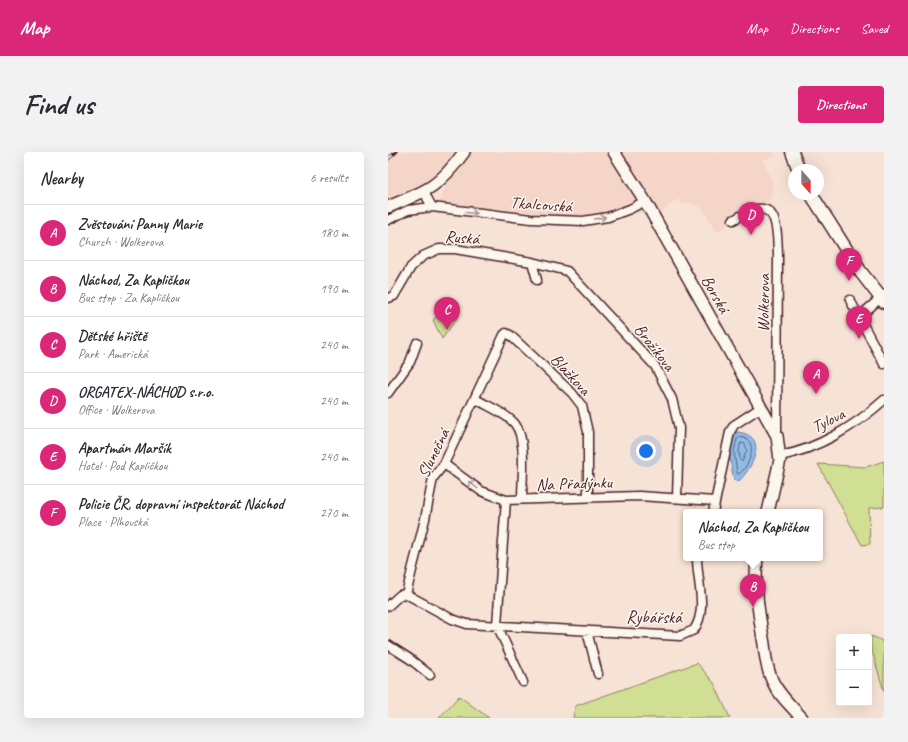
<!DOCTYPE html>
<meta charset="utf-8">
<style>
:root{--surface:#fff;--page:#f2f2f3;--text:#2b2b33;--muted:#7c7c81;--line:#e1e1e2;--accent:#db2777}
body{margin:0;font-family:Caveat,sans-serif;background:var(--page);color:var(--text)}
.controls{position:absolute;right:12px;bottom:12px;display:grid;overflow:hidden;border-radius:4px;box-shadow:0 4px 16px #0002}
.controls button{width:36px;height:36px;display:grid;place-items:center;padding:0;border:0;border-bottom:1px solid var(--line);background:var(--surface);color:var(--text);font:20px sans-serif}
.compass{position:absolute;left:400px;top:12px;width:36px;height:36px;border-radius:50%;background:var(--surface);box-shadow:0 4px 16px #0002;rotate:159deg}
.you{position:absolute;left:258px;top:299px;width:14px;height:14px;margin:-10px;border:3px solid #fff;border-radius:50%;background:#1a73e8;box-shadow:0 0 0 6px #1a73e833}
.badge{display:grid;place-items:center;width:26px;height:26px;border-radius:50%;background:var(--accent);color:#fff;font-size:13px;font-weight:700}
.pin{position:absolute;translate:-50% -33px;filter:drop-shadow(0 1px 2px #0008)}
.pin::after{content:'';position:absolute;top:21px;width:14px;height:12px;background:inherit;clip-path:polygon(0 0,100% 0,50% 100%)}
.popup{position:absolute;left:295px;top:357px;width:140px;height:52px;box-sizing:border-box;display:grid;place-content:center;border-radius:4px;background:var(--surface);filter:drop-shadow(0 1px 3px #0005);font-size:13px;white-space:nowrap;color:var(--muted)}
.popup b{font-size:15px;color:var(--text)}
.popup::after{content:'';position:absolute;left:50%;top:100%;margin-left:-8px;border:8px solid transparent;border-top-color:var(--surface)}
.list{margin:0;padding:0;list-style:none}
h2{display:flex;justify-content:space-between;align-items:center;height:52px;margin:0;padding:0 16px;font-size:17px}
h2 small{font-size:13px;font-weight:400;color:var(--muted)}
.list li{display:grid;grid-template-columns:26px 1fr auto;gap:12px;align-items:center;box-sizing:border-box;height:56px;padding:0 16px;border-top:1px solid var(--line)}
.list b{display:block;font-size:15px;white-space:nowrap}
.list p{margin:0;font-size:13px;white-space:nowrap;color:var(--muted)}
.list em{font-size:13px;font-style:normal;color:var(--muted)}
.map{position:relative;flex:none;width:496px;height:566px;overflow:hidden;border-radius:4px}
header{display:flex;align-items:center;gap:24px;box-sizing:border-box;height:56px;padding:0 20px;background:var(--accent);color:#fff}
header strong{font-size:19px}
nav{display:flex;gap:22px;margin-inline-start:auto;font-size:14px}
.intro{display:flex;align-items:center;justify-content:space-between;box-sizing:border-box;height:96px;padding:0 24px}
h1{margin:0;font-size:28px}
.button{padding:10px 18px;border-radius:4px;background:var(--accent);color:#fff;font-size:14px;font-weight:700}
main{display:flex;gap:24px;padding:0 24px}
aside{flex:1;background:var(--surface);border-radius:4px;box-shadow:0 4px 16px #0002}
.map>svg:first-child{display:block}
</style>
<header>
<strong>Map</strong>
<nav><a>Map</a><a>Directions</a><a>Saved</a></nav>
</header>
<div class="intro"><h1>Find us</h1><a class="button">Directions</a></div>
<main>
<aside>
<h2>Nearby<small>6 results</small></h2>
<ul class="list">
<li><span class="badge">A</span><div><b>Zvěstování Panny Marie</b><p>Church · Wolkerova</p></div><em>180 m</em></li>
<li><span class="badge">B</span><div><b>Náchod, Za Kapličkou</b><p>Bus stop · Za Kapličkou</p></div><em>190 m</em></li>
<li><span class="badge">C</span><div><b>Dětské hřiště</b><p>Park · Americká</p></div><em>240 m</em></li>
<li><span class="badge">D</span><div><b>ORGATEX-NÁCHOD s.r.o.</b><p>Office · Wolkerova</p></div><em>240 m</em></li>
<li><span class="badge">E</span><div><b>Apartmán Maršík</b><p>Hotel · Pod Kapličkou</p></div><em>240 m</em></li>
<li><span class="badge">F</span><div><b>Policie ČR, dopravní inspektorát Náchod</b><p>Place · Plhovská</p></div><em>270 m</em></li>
</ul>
</aside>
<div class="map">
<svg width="496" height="566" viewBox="0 0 496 566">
<rect width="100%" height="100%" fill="#f7e3d6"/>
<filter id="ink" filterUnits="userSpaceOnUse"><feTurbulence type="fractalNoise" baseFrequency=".025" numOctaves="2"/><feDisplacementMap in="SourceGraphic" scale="8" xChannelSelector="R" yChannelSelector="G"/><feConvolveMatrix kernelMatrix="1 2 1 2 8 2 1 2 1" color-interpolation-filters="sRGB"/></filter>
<g filter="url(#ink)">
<path fill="#f4d5c7" d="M0,0H66V1L57,13L35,31L0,47Z
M80,0H222L255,60L240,63L216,60L184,64L52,51V47L64,24Z
M230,0H385L387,4L375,8L385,32L383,47L329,80L313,55L301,51L295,53L290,47L272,61L271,67Z"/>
<path fill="#d0df93" stroke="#8d7f5f" d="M61,152L71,163L54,187L45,168Z
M496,309V355L481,356L482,392L474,393L430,312L478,315Z
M483,484L493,488L496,494V540L483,495Z
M309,511L326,531L342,566H185L187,554Z
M71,544L101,566H51Z"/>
<path fill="#8ebde9" stroke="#737e9d" d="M350,280C382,284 364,317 350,330L346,328C343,313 338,295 347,281Z"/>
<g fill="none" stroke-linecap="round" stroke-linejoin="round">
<path stroke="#655e77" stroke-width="1" d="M350,285C373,285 362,314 351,322L349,321L346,300Z
M353,291L357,292L359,298L354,310L352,308L351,300Z"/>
<g stroke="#4a1f2b" stroke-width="11">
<path id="street" d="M44,55L143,67L195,69L220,65L242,57L257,49
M0,68L20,58L44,55L36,40
M345,68C351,65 358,60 365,58C392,50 389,86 390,103L389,282
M144,110L179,119L267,214L284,247L291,276L289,346
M0,146L6,144L23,115L35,104L51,97H67L144,110L149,128
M462,148L496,212
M471,165L496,143
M0,241L22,210L29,191
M88,247C99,254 118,261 127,272C139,287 134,328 134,347
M392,304C430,297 467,274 496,248
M56,312L93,339L118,348L251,344L327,349
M118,348L109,473L135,530
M325,360L342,280L346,273L372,256
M18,442L37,367L45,326L56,312L116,183L118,181L122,183L184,241L194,254L200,280V344
M18,442L64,467L79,472L292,484L306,478C320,457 309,430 309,406
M0,454L12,443L18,442
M199,479L210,522
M0,493L22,507L42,523"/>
</g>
<g stroke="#4a1f2b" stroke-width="14">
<path id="secondary" d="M226,0L257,49L389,284L392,308L380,360
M0,55C39,39 51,35 76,0
M369,406C366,435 371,463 376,492C377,503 379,517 384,528C390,542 403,554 414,566"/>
</g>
<g stroke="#4a1f2b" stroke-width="15">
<path id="primary" d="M404,0L411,18
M423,42L472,119L496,150"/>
</g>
<use href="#street" stroke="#fbf7ec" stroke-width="8"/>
<use href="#secondary" stroke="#fbf7ec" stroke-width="11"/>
<use href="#primary" stroke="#fbf7ec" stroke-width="12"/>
<g stroke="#4a1f2b" stroke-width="3.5">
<path id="rail" d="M0,7L8,0"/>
</g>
<use href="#rail" stroke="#fbf7ec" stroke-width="2" stroke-dasharray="6" stroke-linecap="butt"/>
</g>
<defs><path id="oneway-shaft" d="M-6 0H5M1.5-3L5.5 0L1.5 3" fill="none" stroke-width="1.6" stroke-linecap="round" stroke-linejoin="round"/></defs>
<g stroke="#ab9695">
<use href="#oneway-shaft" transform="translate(83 61) rotate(6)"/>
<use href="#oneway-shaft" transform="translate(212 66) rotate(-11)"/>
<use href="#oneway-shaft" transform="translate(85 333) rotate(-142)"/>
</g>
</g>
<g text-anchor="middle" stroke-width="3" stroke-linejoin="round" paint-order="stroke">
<g font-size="17" fill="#4a1f2b" stroke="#fbf7ec">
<text transform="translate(153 52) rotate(4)" y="6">Tkalcovská</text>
<text transform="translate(74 85) rotate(4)" y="6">Ruská</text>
<text transform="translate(328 142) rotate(61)" y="6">Borská</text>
<text transform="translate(375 151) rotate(-89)" y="6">Wolkerova</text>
<text transform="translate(267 195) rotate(52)" y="6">Brožíkova</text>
<text transform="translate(183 222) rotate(47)" y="6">Blažkova</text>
<text transform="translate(440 268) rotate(-27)" y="6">Tylova</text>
<text transform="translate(45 301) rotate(-64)" y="6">Slunečná</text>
<text transform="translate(186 331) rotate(-2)" y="6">Na Přadýnku</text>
<text x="266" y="471">Rybářská</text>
</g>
</g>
</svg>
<div class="controls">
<button>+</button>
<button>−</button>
</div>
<svg class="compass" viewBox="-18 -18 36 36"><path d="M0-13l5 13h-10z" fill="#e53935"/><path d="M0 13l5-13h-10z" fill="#7c7c81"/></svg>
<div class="you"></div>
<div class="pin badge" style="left:428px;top:242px">A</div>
<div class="pin badge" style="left:365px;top:455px">B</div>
<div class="popup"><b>Náchod, Za Kapličkou</b>Bus stop</div>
<div class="pin badge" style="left:59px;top:178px">C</div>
<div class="pin badge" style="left:363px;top:83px">D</div>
<div class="pin badge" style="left:471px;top:187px">E</div>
<div class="pin badge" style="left:461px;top:129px">F</div>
</div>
</main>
